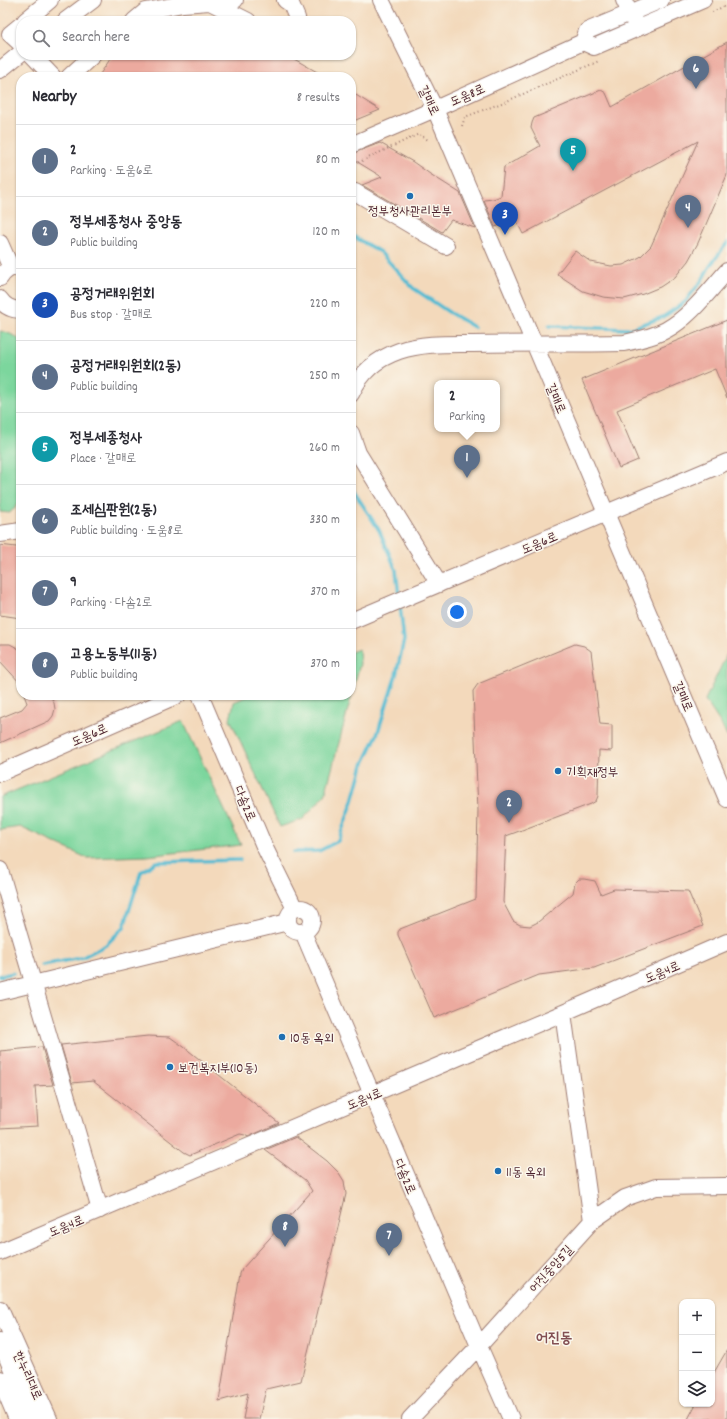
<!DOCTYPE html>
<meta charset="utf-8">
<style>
:root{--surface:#fff;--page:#f2f2f3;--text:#2b2b33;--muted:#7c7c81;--line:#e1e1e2;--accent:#2563eb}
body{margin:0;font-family:Dekko,"Poor Story",sans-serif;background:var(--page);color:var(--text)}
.controls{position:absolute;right:12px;bottom:12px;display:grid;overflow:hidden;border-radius:8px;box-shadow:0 1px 3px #0004}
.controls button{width:36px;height:36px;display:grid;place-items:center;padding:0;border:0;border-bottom:1px solid var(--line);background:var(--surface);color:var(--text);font:20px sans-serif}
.you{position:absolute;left:457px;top:612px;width:14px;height:14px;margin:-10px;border:3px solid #fff;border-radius:50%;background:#1a73e8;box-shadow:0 0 0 6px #1a73e833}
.badge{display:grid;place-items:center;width:26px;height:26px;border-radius:50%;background:var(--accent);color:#fff;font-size:13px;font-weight:700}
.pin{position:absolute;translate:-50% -33px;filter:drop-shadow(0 1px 2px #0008)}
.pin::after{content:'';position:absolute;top:21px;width:14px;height:12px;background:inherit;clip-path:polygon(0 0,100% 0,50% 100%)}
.popup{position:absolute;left:434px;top:380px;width:66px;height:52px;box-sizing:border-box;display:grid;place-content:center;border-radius:8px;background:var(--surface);filter:drop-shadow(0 1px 3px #0005);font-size:13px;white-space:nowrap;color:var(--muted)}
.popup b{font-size:15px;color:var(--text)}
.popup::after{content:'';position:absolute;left:50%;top:100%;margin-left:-8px;border:8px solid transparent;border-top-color:var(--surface)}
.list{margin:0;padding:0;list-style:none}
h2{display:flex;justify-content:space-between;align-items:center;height:52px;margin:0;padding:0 16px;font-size:17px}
h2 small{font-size:13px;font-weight:400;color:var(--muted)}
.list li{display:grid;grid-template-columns:26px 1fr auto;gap:12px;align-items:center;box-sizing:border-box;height:72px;padding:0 16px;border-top:1px solid var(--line)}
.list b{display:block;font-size:15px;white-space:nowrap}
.list p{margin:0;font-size:13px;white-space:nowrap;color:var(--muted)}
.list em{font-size:13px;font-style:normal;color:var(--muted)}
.icon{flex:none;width:22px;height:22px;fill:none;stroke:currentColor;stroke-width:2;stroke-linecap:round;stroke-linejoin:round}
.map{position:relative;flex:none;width:727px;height:1419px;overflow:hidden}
.search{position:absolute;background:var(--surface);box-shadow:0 1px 3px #0004;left:16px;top:16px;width:340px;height:44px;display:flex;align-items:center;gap:10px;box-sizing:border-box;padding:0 14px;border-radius:16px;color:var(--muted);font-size:15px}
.panel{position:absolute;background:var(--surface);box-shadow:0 1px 3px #0004;left:16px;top:72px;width:340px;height:628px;border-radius:16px}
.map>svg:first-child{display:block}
</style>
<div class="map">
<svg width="727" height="1419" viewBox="0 0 727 1419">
<rect width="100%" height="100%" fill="#fbf7ec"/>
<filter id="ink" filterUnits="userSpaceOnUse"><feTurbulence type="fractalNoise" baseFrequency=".025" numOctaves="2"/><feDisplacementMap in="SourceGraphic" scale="8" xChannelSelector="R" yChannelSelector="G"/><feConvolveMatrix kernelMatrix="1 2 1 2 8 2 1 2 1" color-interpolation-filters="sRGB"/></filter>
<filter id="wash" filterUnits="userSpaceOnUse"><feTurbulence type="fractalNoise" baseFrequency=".012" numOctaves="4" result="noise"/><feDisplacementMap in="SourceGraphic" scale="16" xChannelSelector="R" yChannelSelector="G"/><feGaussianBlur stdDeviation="0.9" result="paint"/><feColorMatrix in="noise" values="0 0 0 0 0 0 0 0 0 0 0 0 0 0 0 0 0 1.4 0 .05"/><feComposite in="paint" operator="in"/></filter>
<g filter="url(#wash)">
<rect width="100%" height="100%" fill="#f3d9bb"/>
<path fill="#7cd69d" stroke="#637a64" d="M0,331C7,332 17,336 21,342V500L10,513L0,512Z
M359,649L360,664L325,795L303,819L280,827L230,719L234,702L250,695H351V652Z
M727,654V737L721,724L705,700Z
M183,721L241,845L147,856L87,858L20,827L0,830V797Z"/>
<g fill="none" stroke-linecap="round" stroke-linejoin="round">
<path stroke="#54bbd2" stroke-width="3.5" d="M351,235L380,252L413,288L450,313L474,327
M549,326L629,329L663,317L685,302L702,280L710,266L727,243
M351,487L379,530L396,570L399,596
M294,852L319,851L338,841L353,801L363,765L377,735L396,675L404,640L400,606
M42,965L81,958L106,945L124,927L141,872L156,862L240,860
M0,976L13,973"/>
</g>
<g id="blocks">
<path fill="#ecaa9f" d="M727,42V175L698,243L688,261L675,277L660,287L643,294L624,299L603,297L583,291L557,274L575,251L591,262L611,266L623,265L640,257L651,246L698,141L523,234L516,220L495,227L484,200L493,199L501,196L504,167L540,146L531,128L532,123L534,118L601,90L606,93L612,107Z
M113,55H287L326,77H98Z
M351,92L380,110L351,122Z
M380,143L413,162L430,174L460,193L475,228L451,220L442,232L362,185L382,177L351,158V154Z
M727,320V398L715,369L617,410L638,460L619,468L582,380Z
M0,545L16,547L21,546V618L0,615Z
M0,644H10L21,650V684L0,661Z
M575,644L584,646L591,651L600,724L612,725V751L599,750L598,796L596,801L591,804L506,836L503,902L513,921L520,925L530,926L538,922L573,893L575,883L579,879H584L595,881L601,894L614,889L688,891L703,926L594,968L539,975L434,1018L398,935V932L400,929L476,899L478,810L473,691L478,684Z
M24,695H50L54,703L55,709L53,716L49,721L0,743V718L22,709L27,703Z
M148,1036L170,1037L184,1047L279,1123L248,1137L245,1135L240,1134L190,1155L184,1152L93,1081L72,1083L61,1045Z
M42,1047L53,1085L35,1086L38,1126L0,1128V1051Z
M296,1137L327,1161L339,1173L344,1181L346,1194L301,1381L266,1389L259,1419H243L248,1393L219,1401L240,1274L242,1269L312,1191L305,1180L265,1150Z
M727,1350V1419H688L696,1404H712V1376Z"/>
</g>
</g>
<g filter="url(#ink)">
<use href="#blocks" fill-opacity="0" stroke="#9e7c73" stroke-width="1"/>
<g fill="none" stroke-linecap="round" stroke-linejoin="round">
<g stroke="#9e7c73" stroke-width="18">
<path id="minor" d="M285,0L291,4L297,18L295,21
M381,0L435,109L727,799
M624,0L635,23
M210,2L248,21
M25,21L50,0
M65,21L93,0
M134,21L146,11L183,4L235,0
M21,25L10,34L21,44
M583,42L594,47L703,0
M32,55L53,77
M0,70L21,53
M69,77L93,55
M351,145L435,109L583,42L587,31L661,0
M351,191L355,192L446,246
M0,243L11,268
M0,278C5,270 12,266 21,267
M0,299C5,307 12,310 21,310
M351,394C361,372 376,359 399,351C422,343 448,344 472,344C523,343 573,344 624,343C639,340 653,337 666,330C690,317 709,291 727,271
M351,433L358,453L439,584
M0,534L21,531
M351,621L727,462
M200,695L264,846L295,909
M0,773L178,695
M0,870L100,1210
M288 920a12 12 0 1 1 24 0a12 12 0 1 1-24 0Z
M303,932L479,1346L511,1419
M0,992L288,922
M563,1013L592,1221
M0,1252L563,1013L727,942
M0,1309L49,1419
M0,1341L33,1419
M0,1379L17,1419
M410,1419L479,1346L592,1221L625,1198L656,1187L727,1186"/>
</g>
<path stroke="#9e7c73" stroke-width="2" stroke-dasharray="1 3" stroke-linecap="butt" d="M712,12L727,5
M462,126L465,117L507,101L599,61
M351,166L419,134L428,140"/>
<use href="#minor" stroke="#fff" stroke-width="16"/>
</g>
</g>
<g fill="#1f6fb2" stroke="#fbf7ec" stroke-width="1.5">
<circle cx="410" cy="196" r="4"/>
<circle cx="558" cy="771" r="4"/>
<circle cx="282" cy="1037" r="4"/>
<circle cx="170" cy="1067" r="4"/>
<circle cx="498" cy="1171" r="4"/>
</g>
<g text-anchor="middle" stroke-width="3" stroke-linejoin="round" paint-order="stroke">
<g font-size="13" fill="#4a1f2b" stroke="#fbf7ec">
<text transform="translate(467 94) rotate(-24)" y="5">도움8로</text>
<text transform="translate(430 100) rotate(65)" y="5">갈매로</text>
<text transform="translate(557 398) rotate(67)" y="5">갈매로</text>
<text transform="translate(539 542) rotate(-23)" y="5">도움6로</text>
<text transform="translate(684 696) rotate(67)" y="5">갈매로</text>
<text transform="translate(89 734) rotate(-24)" y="5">도움6로</text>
<text transform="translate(246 803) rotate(67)" y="5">다솜2로</text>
<text transform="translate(662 971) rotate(-23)" y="5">도움4로</text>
<text transform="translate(364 1098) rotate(-23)" y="5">도움4로</text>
<text transform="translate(406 1176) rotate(67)" y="5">다솜2로</text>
<text transform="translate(66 1225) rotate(-23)" y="5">도움4로</text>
<text transform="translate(550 1268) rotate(-48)" y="5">어진중앙5길</text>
<text transform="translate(29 1375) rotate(66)" y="5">한누리대로</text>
</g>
<g font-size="13" fill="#4a1f2b" stroke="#fbf7ec" text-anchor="start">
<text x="410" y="215" text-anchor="middle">정부청사관리본부</text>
<text x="566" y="776">기획재정부</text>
<text x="290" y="1042">10동 옥외</text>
<text x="178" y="1072">보건복지부(10동)</text>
<text x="506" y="1176">11동 옥외</text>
</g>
<g font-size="15" font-weight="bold" fill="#835054" stroke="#fbf7ec">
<text x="554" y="1342">어진동</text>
</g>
</g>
</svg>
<div class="controls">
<button>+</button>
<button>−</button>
<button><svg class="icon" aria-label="layers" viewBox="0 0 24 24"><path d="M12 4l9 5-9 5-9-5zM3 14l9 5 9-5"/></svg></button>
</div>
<div class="you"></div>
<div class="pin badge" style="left:467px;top:478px;background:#5c6f8a">1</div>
<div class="popup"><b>2</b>Parking</div>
<div class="pin badge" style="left:509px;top:823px;background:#5c6f8a">2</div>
<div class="pin badge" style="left:505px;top:235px;background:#1a4fb4">3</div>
<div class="pin badge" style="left:688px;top:228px;background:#5c6f8a">4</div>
<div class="pin badge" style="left:573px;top:171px;background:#0f9aa8">5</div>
<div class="pin badge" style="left:696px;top:89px;background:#5c6f8a">6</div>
<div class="pin badge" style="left:389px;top:1256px;background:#5c6f8a">7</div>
<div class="pin badge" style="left:285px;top:1247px;background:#5c6f8a">8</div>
<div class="search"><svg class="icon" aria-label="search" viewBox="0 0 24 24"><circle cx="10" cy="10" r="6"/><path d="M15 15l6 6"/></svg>Search here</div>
<section class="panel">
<h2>Nearby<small>8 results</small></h2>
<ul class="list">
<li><span class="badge" style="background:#5c6f8a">1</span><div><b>2</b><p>Parking · 도움6로</p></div><em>80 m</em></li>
<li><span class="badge" style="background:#5c6f8a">2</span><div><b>정부세종청사 중앙동</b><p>Public building</p></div><em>120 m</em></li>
<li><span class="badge" style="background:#1a4fb4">3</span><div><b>공정거래위원회</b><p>Bus stop · 갈매로</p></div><em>220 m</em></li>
<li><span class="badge" style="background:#5c6f8a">4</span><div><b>공정거래위원회(2동)</b><p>Public building</p></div><em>250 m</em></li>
<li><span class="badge" style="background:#0f9aa8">5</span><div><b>정부세종청사</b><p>Place · 갈매로</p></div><em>260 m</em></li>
<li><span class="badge" style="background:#5c6f8a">6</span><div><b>조세심판원(2동)</b><p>Public building · 도움8로</p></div><em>330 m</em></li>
<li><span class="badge" style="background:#5c6f8a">7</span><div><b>9</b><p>Parking · 다솜2로</p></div><em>370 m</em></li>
<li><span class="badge" style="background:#5c6f8a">8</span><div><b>고용노동부(11동)</b><p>Public building</p></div><em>370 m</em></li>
</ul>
</section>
</div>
